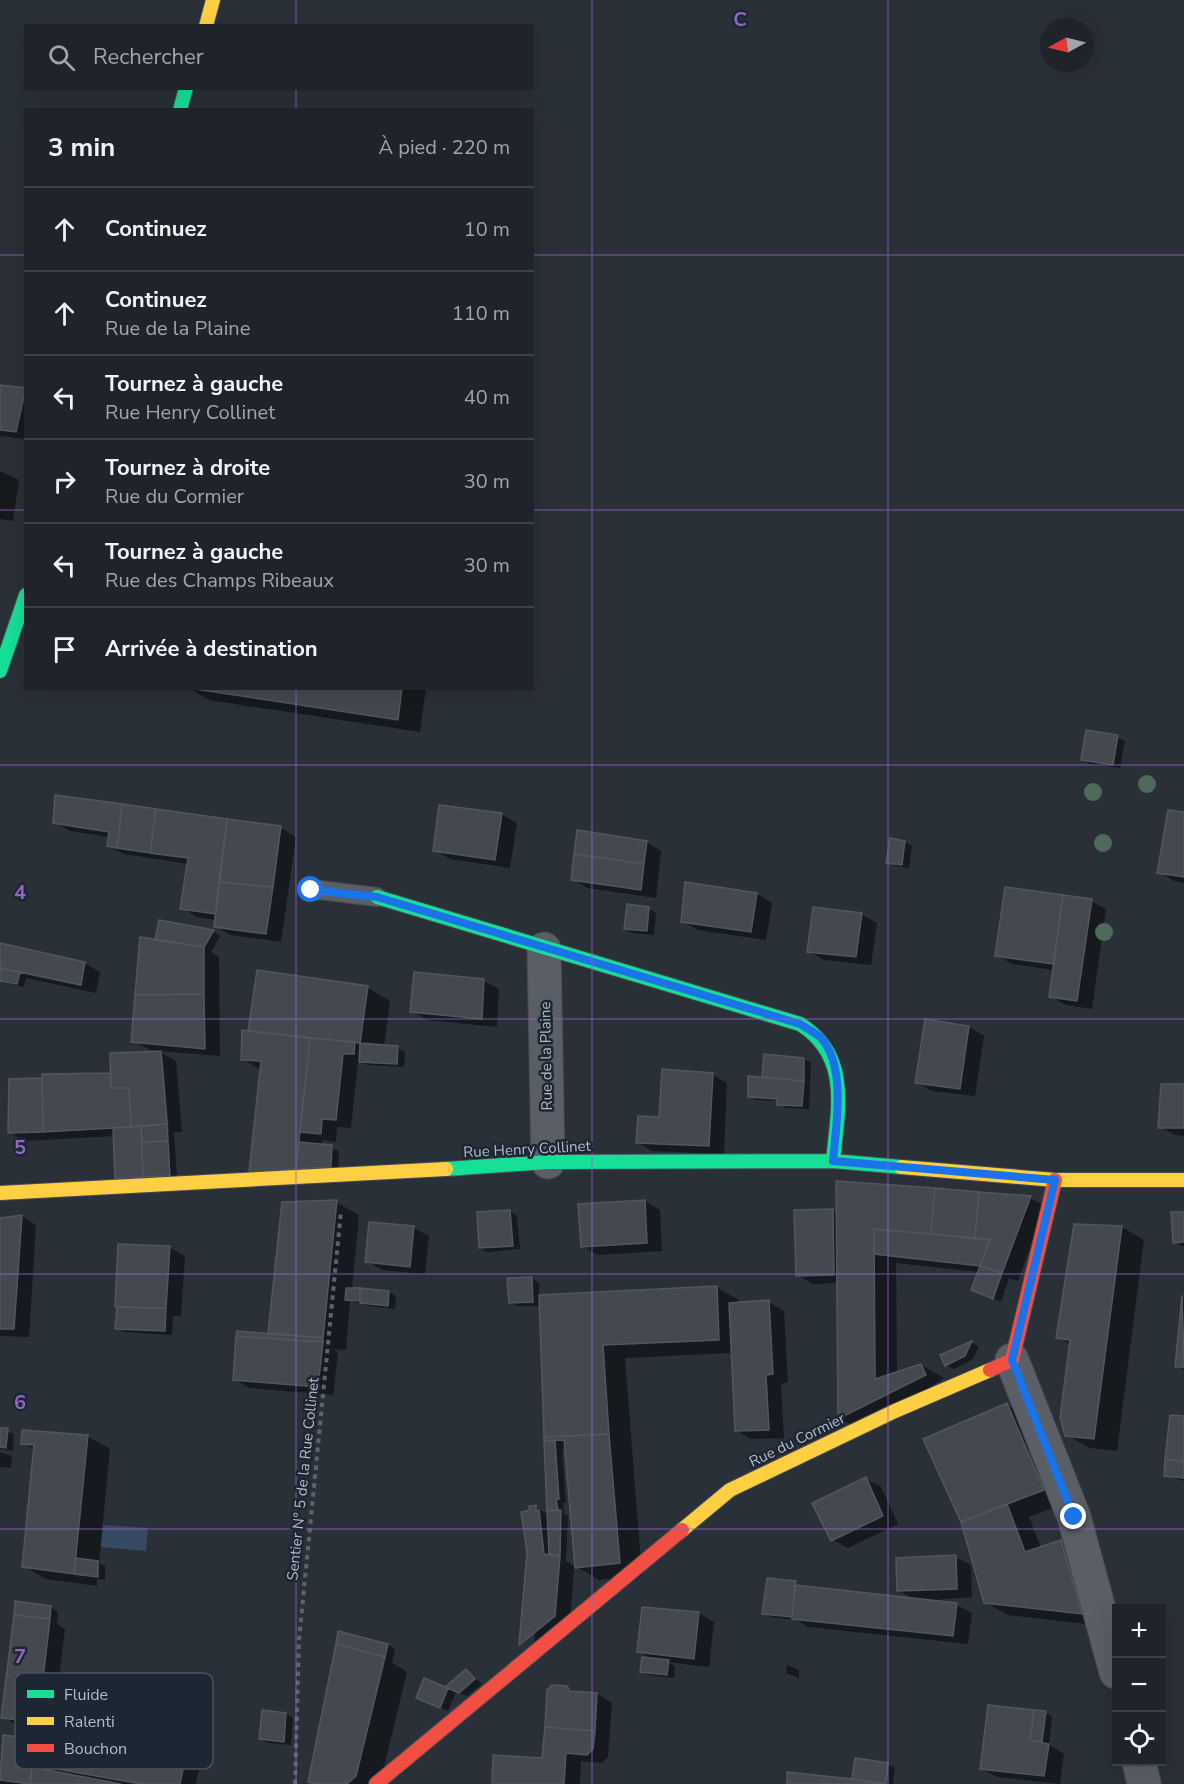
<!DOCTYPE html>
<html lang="fr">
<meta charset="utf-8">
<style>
:root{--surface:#20242a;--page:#282c32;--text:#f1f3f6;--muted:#a2a4a8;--line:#3d4147}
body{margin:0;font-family:"Nunito Sans",sans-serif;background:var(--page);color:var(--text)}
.controls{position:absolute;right:18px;bottom:18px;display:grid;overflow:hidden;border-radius:0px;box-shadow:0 6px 24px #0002}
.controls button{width:54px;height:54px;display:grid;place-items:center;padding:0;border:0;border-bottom:2px solid var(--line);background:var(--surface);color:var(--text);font:30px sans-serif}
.compass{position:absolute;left:1040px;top:18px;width:54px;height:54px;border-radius:50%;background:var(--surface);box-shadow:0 6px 24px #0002;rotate:263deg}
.stop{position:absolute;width:18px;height:18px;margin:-14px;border:4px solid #1a73e8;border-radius:50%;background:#fff}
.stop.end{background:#1a73e8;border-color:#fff;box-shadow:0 2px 6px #0008}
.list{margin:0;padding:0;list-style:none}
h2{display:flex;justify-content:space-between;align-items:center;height:78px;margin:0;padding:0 24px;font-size:26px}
h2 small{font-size:20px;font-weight:400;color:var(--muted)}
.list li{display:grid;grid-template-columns:39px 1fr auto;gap:18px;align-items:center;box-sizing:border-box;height:84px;padding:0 24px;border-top:2px solid var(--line)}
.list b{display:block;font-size:22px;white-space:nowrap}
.list p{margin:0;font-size:20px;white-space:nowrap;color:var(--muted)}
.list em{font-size:20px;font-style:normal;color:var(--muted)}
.icon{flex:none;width:33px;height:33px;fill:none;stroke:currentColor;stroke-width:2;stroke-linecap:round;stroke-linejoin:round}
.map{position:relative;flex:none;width:1184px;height:1784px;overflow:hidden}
.search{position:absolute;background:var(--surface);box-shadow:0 6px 24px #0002;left:24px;top:24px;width:510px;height:66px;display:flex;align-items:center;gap:15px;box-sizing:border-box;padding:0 21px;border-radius:0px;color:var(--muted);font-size:22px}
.panel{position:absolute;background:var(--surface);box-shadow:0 6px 24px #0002;left:24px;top:108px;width:510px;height:582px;border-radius:0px}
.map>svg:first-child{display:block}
</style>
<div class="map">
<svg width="1184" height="1784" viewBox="0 0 1184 1784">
<rect width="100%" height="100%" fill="#2a3038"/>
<path fill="#384963" d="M103,1525L148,1528L146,1551L101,1547Z"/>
<path fill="#0007" fill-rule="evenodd" d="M0,386L26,390V439L0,436Z
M0,471L19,480L13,521L0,519Z
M189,688H426L420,732L209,700Z
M1117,737L1125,741L1120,768L1090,764L1083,760Z
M501,814L517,823L510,868L450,859L435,850Z
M1184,814V883L1174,881L1159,872Z
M54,822L281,828L296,837L281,942L231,935L216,927L217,920L197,917L182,908L188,864L124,854L109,846L110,837L70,831Z
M646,842L661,851L656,898L587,888L572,879Z
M905,842L912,846L909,868L895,866L888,862Z
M687,884L757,894L772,903L766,940L698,930L683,922Z
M1006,888L1091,901L1106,909L1092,1009L1066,1005L1050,996L1054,970L1012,964L997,955Z
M628,906L649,909L656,913L654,935L632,933L625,929Z
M814,908L862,915L877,923L871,965L824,960L808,951Z
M160,922L214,932L220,936L211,952L219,957L220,1056L158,1051L176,1061L182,1132H174L177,1179L124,1182L115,1136L25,1141L9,1132L11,1080L44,1079L43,1076L112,1074L156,1053L133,1041ZM160,1060H163L169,1131L166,1132Z
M0,944L84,963L100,972L96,993L26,978L24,987L1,982Z
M258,971L368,988L390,1001L384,1047L398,1048L405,1052L404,1067L368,1065L358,1062L351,1128L337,1127L336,1142L323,1140L322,1145L339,1151L338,1171L273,1184L261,1070L242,1059L250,1033Z
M484,981L499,989L497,1027L427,1020L412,1011Z
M926,1021L969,1027L984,1036L975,1096L932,1091L916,1082Z
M765,1056L804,1059L811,1063L809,1109L785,1108L778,1101L756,1100L749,1096L764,1079Z
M712,1074L727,1083L724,1154L652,1151L637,1142Z
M1184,1086V1136L1175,1135L1160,1127Z
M1030,1198L1045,1206L1018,1281L1009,1278L1001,1302L980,1293L979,1272L896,1263L897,1373L921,1365L944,1378L862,1431L839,1418L838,1283L813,1284L797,1275L795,1211H833L837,1213Z
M645,1201L660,1210L662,1251L598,1255L582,1246Z
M336,1202L359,1215L352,1289L389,1292L396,1296L395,1309L369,1306L350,1301L346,1350L332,1349L338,1352L333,1395L249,1388L234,1379L275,1336L270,1333Z
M510,1211L517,1216L520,1249L487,1252L480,1248L478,1213Z
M1184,1213V1246H1182L1175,1242Z
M21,1216L36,1225L29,1337L0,1336V1219Z
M371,1223L414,1228L429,1236L425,1274L382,1270L367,1261Z
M1122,1227L1144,1240L1117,1451L1090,1448L1067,1435L1071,1345L1058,1337Z
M169,1247L185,1256L181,1316H173L172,1335L124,1332L116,1328Z
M532,1278L539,1283V1296L716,1287L739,1300V1304L769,1302L784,1311L788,1382L781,1384L784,1438L751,1439L736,1430L732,1353L625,1358L642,1576L599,1580L577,1567L567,1452L562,1449L566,1503H563L564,1514L568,1516L566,1561L574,1566L570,1624L535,1652L531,1512L535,1507L549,1515L540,1306H517L510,1302Z
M1184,1293V1374V1370L1177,1366Z
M972,1343L979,1347L972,1360L954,1369L946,1365L942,1356Z
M1007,1405L1030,1418L1066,1503L1029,1517L1041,1548L1060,1542L1083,1555L1103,1626L1008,1615L985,1602Z
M1184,1417V1481L1165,1475Z
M0,1429L14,1434L13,1451L0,1449Z
M87,1436L110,1449L99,1563L105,1566V1580L97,1579V1586L46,1579L24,1566L35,1450L22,1443Z
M0,1452L12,1456L11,1468L0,1467Z
M866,1479L881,1487L898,1524L848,1548L833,1540Z
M955,1557L971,1565L972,1597L923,1601L957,1605L972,1613L968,1644L808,1627L797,1620L771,1617L763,1613L795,1583L803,1588L915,1600L898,1590Z
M51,1607L58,1612L57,1624L65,1629L53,1730L18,1726L3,1717Z
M643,1609L699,1613L714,1622L709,1667L668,1662L675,1666L674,1678L649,1675L642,1671L653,1660L638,1651Z
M388,1645L395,1649L392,1663L407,1672L380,1784H315L310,1781Z
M787,1665L799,1670V1678L786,1673Z
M466,1671L482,1684L467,1696L456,1692L448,1711L425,1701L446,1689Z
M567,1688L576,1693L597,1694L612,1703L608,1757L602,1763L581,1761L580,1784H493L543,1760Z
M1045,1712L1052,1717L1049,1745L1064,1754L1060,1784L997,1777L982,1769Z
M286,1714L293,1718L291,1745L268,1743L261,1739Z
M5,1737L184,1761L199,1770L196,1784H0Z
M888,1764L895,1768L893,1784H788L860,1782Z"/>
<path fill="#444950" stroke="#52575f" stroke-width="1.5" d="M0,385L26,388L16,432L0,430Z
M188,688H402L398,720Z
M1086,730L1118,735L1113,765L1081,760Z
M55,795L122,804L117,848L107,846L109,832L53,823Z
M122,804L156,809L150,853L117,848Z
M439,805L502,813L495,860L433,851Z
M156,809L227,819L216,914L180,909L188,858L150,853Z
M1168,810L1184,812V877L1157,873Z
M227,819L281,826L273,887L219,882Z
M577,830L647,841L644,864L574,854Z
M890,838L905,841L902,865L886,863Z
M574,854L644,864L641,890L571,880Z
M219,882L273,887L266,934L214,927Z
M685,882L757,893L751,932L681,922Z
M1005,887L1063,895L1053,964L995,956Z
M1063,895L1092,899L1077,1001L1049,997Z
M627,904L649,907L647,931L624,929Z
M813,907L862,913L856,957L807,952Z
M159,920L214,930L204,947L155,940Z
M140,937L204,947V994L135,995Z
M0,943L85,962L81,985L0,968Z
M0,968L20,972L17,984L0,981Z
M257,970L368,986L360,1043L248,1031Z
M414,972L484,979L482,1019L410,1012Z
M204,994L205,1049L131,1042L135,995Z
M925,1019L969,1026L960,1089L915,1083Z
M242,1030L310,1038L296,1169L249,1172L261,1061L241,1060Z
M310,1038L355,1042L354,1054H343L336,1120L322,1119L321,1134L300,1132Z
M360,1043L398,1046L397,1064L359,1062Z
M161,1051L167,1124L131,1127L129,1088H111L110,1053Z
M764,1054L804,1058V1081L762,1077Z
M662,1069L713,1073L709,1146L636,1143L638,1116L659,1117Z
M110,1073L111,1088H129L131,1127L43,1132L42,1074Z
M748,1076L804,1081L802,1106L777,1105V1099L748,1097Z
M42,1078L43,1132L8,1133L9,1079Z
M1161,1084H1184V1128H1158Z
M167,1124L168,1141L142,1142L141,1126Z
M141,1126L143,1177L115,1179L113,1128Z
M168,1141L170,1176L143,1177L142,1142Z
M299,1142L332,1145L331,1167L296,1169Z
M836,1181L935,1188L931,1234L874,1229L875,1379L921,1364L926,1375L838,1419Z
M935,1188L979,1192L975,1238L931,1234Z
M979,1192L1031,1196L1002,1273L980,1266L990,1240L975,1238Z
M337,1200L323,1338L268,1333L282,1202Z
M645,1200L647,1243L581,1247L578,1204Z
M833,1209L834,1275L796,1276L794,1210Z
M510,1210L513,1246L479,1248L477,1212Z
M1171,1212H1184V1242L1173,1243Z
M22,1215L14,1329H0V1218Z
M369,1222L414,1226L410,1267L365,1262Z
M1074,1224L1122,1226L1094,1439L1065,1436L1060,1418L1070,1340L1056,1338Z
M874,1229L931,1234L990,1240L980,1266L874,1254Z
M118,1244L170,1246L166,1308L115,1307Z
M980,1266L1002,1273L993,1299L971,1290Z
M532,1277L533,1302L509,1303L507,1278Z
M717,1286L719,1340L603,1345L609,1434L544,1437L539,1295Z
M346,1288H360V1301L345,1300Z
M360,1288L389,1291L388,1306L360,1303Z
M1182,1295L1184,1367H1175Z
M769,1300L773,1374L766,1375L769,1430L735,1431L729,1303Z
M117,1307L166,1308L165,1331L115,1329Z
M237,1331L323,1338V1342L236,1336Z
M236,1336L323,1342L318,1387L233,1380Z
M972,1341L965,1356L945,1366L940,1355Z
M1007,1403L1044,1490L961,1522L923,1439Z
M1170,1415L1184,1416V1462L1165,1459Z
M0,1428H8L6,1448L0,1447Z
M22,1430L88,1435L74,1574L22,1567L34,1445L21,1444Z
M609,1434L620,1563L575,1568L564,1440L544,1441V1437Z
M544,1441H555L559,1499H556L558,1510L547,1511Z
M1165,1459L1184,1462V1478L1164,1476Z
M866,1477L883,1516L831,1541L812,1503Z
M1007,1504L1025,1552L1061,1540L1082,1614L984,1603L961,1522Z
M536,1505V1511L539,1510L544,1554L560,1556L555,1616L519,1645L527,1552L521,1512L530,1510L529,1506Z
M561,1510L560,1556L549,1554L547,1511Z
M956,1555L957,1589L897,1591L896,1558Z
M76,1558L98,1561V1577L74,1574Z
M767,1578L796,1581L792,1617L762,1614Z
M795,1585L957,1603L953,1636L792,1619Z
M15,1601L51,1606L50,1619L14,1615Z
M642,1607L699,1612L694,1659L637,1652Z
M14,1615L50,1619L38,1722L1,1718Z
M338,1631L388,1644L385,1657L336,1644Z
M336,1644L385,1657L356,1776L347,1784H316L308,1782Z
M642,1657L669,1660L667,1675L640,1672Z
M466,1669L475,1679L459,1693L445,1687Z
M424,1678L448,1688L440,1708L416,1698Z
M552,1685L567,1686L570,1691L597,1693L595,1731L545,1727L547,1690Z
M988,1705L1034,1710L1030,1740L1049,1744L1044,1776L980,1769Z
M262,1710L286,1713L284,1742L259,1739Z
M1034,1710L1046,1711L1042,1742L1030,1740Z
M545,1727L595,1731L593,1749L587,1755L566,1753L564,1784H492L493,1755L542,1758Z
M42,1731L185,1760L180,1784H141L34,1765Z
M3,1735L36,1739L30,1784L0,1780Z
M855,1758L888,1763L886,1784L852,1779Z
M32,1767L121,1784H30Z
M787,1772L852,1779L886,1784H787Z"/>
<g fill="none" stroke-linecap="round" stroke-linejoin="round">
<g stroke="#484c53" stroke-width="20">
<path id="lane" d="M311,889L377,897"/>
</g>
<g stroke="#484c53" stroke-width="35">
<path id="street" d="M544,949L548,1162
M1012,1360L1074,1517L1116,1672
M1139,1762L1144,1784"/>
</g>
<g stroke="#484c53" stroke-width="16">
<path id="fast" d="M180,110L186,88
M0,671L26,595
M377,897L800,1024C851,1056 838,1109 833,1161
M446,1169L548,1162L833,1161L901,1167"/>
</g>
<g stroke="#484c53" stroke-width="16">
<path id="slow" d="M206,26L213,0
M901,1167L1055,1180H1184
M0,1193L446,1169
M682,1530L730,1490L895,1411L990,1370"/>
</g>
<g stroke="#484c53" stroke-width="16">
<path id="jam" d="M990,1370L1012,1360L1055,1180
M376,1784L682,1530"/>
</g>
<path stroke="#5d636a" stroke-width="4" stroke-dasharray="4.5 4.5" stroke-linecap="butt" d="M295,1784L299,1640L341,1211"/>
<use href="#lane" stroke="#5a5e66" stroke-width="18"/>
<use href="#street" stroke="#5a5e66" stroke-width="33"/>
<use href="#fast" stroke="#16e098" stroke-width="14"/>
<use href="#slow" stroke="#ffcf43" stroke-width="14"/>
<use href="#jam" stroke="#f24e42" stroke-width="14"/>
</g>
<g fill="#4e6a5a">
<circle cx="1147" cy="784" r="9"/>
<circle cx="1093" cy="792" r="9"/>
<circle cx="1103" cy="843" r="9"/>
<circle cx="1104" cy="932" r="9"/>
</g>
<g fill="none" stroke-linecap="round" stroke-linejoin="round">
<path stroke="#1a73e8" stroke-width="8" d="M311,890L377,897L800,1024C806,1028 814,1032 820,1037C847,1065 836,1126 833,1161L1055,1180L1012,1360L1074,1517"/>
</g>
<path fill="none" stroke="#9266c3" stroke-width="1.5" stroke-opacity="0.55" d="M296,0V26M592,0V1784M888,0V1784M296,88V110M0,255H26M532,255H1184M0,510H26M532,510H1184M296,688V1784M0,765H1184M0,1019H1184M0,1274H1184M0,1529H1184"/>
<g text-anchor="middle" stroke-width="5" stroke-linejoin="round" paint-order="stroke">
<g font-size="15" fill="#b4bcc9" stroke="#1d2633">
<text transform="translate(546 1056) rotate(-91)" y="5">Rue de la Plaine</text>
<text transform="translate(527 1149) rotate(-3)" y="5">Rue Henry Collinet</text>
<text transform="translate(797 1440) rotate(-26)" y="5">Rue du Cormier</text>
<text transform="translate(303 1479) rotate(-84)" y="5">Sentier N° 5 de la Rue Collinet</text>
</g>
</g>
<rect x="15" y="1673" width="198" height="96" rx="9" fill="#1d2633" stroke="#4a5360" stroke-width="1.5"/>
<rect x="27" y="1690" width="27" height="8" fill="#16e098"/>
<rect x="27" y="1717" width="27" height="8" fill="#ffcf43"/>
<rect x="27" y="1744" width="27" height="8" fill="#f24e42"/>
<g font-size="16" fill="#b4bcc9">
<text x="64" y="1700">Fluide</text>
<text x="64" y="1727">Ralenti</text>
<text x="64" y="1754">Bouchon</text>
</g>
<g font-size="20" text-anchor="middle" font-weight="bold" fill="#9266c3" stroke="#1d2633" stroke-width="5" stroke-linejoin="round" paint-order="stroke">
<text x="740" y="26">C</text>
<text x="20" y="899">4</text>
<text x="20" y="1154">5</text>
<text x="20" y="1409">6</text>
<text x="20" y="1663">7</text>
</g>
</svg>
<div class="controls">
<button>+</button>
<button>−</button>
<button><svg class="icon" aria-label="locate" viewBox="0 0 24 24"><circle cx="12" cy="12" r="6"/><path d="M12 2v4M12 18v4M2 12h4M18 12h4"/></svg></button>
</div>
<svg class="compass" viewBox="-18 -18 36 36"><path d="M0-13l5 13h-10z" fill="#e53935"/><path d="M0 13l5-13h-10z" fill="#a2a4a8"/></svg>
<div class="stop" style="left:311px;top:890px"></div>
<div class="stop end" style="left:1074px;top:1517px"></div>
<div class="search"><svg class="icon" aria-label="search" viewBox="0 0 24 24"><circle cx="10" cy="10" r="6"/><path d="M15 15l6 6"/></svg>Rechercher</div>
<section class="panel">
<h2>3 min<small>À pied · 220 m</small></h2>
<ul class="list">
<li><svg class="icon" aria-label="ahead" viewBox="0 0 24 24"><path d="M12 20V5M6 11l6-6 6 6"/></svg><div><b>Continuez</b></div><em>10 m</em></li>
<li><svg class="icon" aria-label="ahead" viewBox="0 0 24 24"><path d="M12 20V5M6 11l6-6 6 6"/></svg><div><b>Continuez</b><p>Rue de la Plaine</p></div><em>110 m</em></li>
<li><svg class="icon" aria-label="left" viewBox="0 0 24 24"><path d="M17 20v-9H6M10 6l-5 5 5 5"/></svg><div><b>Tournez à gauche</b><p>Rue Henry Collinet</p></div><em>40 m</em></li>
<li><svg class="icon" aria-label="right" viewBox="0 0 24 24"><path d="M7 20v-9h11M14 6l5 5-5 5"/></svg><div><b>Tournez à droite</b><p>Rue du Cormier</p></div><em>30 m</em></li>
<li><svg class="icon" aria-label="left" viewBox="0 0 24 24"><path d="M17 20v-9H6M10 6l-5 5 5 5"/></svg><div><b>Tournez à gauche</b><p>Rue des Champs Ribeaux</p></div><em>30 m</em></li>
<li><svg class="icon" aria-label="arrive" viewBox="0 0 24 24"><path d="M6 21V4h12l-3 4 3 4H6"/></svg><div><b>Arrivée à destination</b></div></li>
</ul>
</section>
</div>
